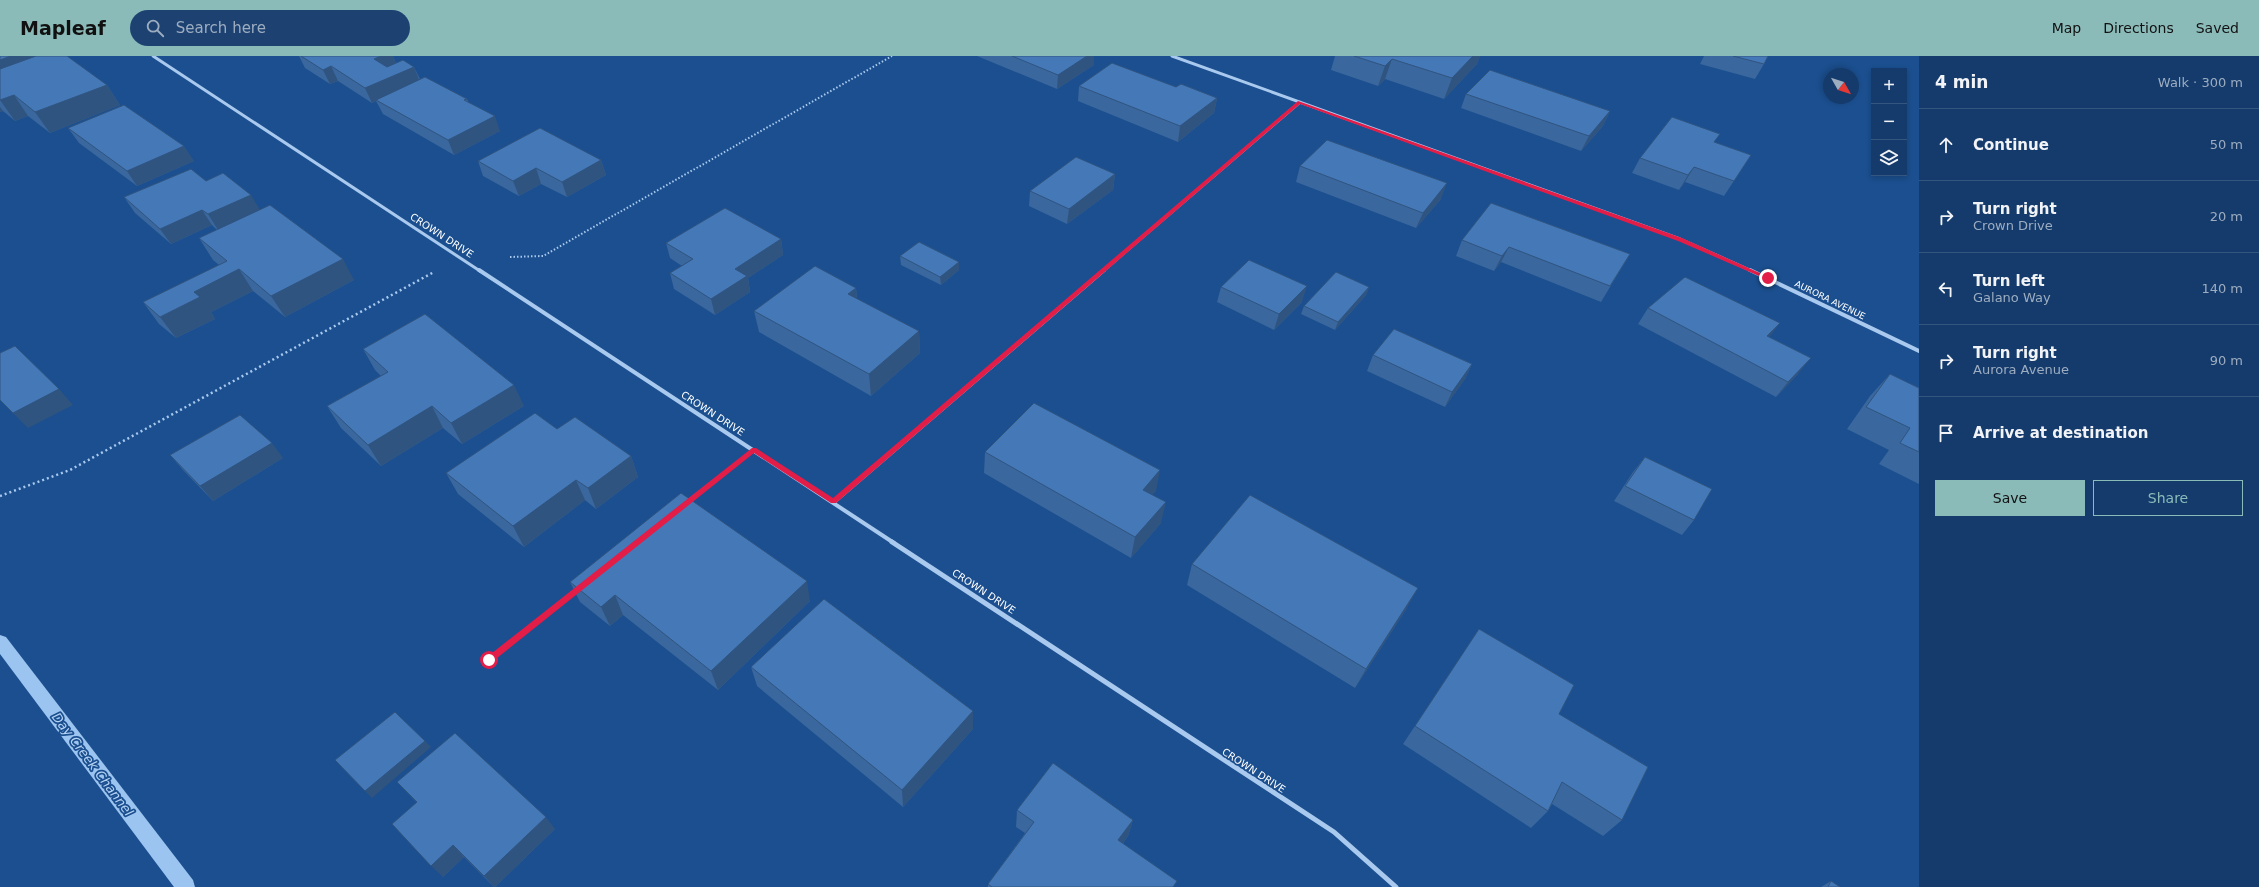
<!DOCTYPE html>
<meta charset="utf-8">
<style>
:root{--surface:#143b6b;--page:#1d4271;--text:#f1f3f6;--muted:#9dadc1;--line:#33557e;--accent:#8bbbb9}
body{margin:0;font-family:"DejaVu Sans",sans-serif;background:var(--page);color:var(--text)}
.controls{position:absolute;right:12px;top:12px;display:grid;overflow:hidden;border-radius:0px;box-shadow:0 2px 6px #0003}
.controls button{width:36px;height:36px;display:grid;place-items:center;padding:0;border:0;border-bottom:1px solid var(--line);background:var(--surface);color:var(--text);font:20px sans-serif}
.compass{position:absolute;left:1823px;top:12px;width:36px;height:36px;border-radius:50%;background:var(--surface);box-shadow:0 2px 6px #0003;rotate:129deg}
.stop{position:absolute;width:12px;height:12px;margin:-9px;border:3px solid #e11d48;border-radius:50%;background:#fff}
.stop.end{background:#e11d48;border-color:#fff;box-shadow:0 1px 4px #0008}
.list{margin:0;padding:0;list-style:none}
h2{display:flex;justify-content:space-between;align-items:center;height:52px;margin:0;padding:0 16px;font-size:17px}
h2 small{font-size:13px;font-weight:400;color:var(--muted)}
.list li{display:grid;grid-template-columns:26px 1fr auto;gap:12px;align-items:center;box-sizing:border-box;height:72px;padding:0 16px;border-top:1px solid var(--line)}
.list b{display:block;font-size:15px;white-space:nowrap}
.list p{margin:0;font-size:13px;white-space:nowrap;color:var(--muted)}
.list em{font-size:13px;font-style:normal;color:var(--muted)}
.actions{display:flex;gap:8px;padding:12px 16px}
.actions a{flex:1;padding:9px 0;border:1px solid var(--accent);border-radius:0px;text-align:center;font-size:14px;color:var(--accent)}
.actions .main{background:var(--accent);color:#111}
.icon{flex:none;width:22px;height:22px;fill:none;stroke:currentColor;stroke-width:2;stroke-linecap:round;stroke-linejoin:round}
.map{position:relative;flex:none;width:1919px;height:831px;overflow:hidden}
header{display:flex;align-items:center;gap:24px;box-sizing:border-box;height:56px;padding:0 20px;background:var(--accent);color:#111}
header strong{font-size:19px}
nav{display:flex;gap:22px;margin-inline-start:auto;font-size:14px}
.search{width:280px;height:36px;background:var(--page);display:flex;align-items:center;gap:10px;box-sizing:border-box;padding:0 14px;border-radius:22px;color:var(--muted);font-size:15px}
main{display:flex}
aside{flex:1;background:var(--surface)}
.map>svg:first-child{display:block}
</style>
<header>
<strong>Mapleaf</strong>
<div class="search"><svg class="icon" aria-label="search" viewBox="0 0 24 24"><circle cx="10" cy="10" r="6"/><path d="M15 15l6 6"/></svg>Search here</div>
<nav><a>Map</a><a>Directions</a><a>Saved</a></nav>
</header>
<main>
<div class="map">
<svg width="1919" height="831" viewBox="0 0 1919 831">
<rect width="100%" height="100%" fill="#1b4f8f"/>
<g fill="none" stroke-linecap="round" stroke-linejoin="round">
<path fill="#9cc4f0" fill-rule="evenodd" d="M0,579L6,581L193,824L195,831H174L0,598Z"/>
<path stroke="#a9c9ee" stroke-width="2" stroke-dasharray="1.5 2" stroke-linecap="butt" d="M510,201L543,200L892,0"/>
<path stroke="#a9c9ee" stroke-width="2.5" stroke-dasharray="2 3" stroke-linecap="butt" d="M0,440L70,414L434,216"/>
<path stroke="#a9c9ee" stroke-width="3" d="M688,445L754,394"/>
<path stroke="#a9c9ee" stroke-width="3.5" d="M489,604L577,534"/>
<path stroke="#a9c9ee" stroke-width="3" d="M153,0L480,215
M1172,0L1680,183L1752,215
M1103,215L1300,46"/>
<path stroke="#a9c9ee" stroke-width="4" d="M479,214L894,487
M1750,214L1919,295
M834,446L1104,214"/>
<path stroke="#a9c9ee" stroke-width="5" d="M892,486L1334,776L1396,831"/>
</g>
<path fill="#3a679d" d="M0,0L107,29L120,49L50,77L28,60L15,65L3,55L0,56Z
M299,0H393L396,7L414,11L420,23L467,43L469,47L500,75L454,99L383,58L376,45L372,47L338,25L330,28L305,12Z
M977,0H1094V9L1057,33Z
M1335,0H1480L1477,8L1444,43L1385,23L1378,30L1331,14Z
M1704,0H1768L1764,8L1755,23L1700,8Z
M1079,30L1176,31L1217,42L1214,57L1178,86L1078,45Z
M1466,38L1610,55L1603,70L1581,95L1461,52Z
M68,72L194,105L137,130L79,87Z
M1715,87L1751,99L1724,140L1685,126L1679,134L1632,117L1640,102Z
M601,104L606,119L567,141L541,128L519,140L483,120L478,105Z
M1300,110L1441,143L1416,172L1296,126Z
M1115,118L1113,134L1067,168L1029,150L1030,135Z
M206,125L259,154L354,224L285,261L253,235L211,256L215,263L176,282L159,268L143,246L219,209L213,204L199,182L217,174L212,169L171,188L135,157L124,141Z
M781,183L783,199L748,222L750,236L715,259L674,233L670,217L682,210L670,202L666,187Z
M1462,184L1630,198L1601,246L1501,206L1494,215L1456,200Z
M900,200L959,214L941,229L901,209Z
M1221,231L1302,246L1274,274L1217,246Z
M1369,231L1366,239L1335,274L1301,258L1304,250Z
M856,232L857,243L919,275L920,297L871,340L759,276L754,255Z
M1648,252L1798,318L1776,341L1638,268Z
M363,293L524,350L462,388L443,372L381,410L341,372L327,350L381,320L375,314Z
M1373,299L1472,308L1465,323L1445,351L1367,315Z
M1890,318L1919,332V428L1879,408L1889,394L1847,373L1870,340Z
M557,373L631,400L638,421L596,453L585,444L524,491L458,438L446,417Z
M985,396L1156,435L1152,439L1161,467L1131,502L984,417Z
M170,399L283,402L213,445L183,414Z
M1645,401L1694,464L1682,479L1614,445L1633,416Z
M1192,508L1407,552L1355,632L1187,529Z
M570,526L810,545L718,634L623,559L610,570L580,546Z
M1479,573L1559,658L1622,764L1603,780L1552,748L1548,755L1531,772L1403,688Z
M751,611L973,673L903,751L757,630Z
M397,726L555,773L495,831H494L464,801L443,821L417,747Z
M1017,754L1133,764L1128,780L1123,787L1174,831H988V828L1025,777L1016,771Z
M1831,825L1840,831H1821Z"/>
<path fill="#305480" d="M11,0H56L0,30V4Z
M381,0H393L397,10L380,17L374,3Z
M1087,0H1094V9L1057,33L1058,19Z
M1473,0H1480L1477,8L1444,43L1452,22Z
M1392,3L1385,23L1378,30L1385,10Z
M331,10L338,25L330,28L323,14Z
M414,11L420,26L376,44V45L372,47L365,32Z
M107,29L120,49L50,77L35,56Z
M14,39L28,60L15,65L0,44Z
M1217,42L1214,57L1178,86L1180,70Z
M0,51L3,55L0,56Z
M1610,55L1603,70L1581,95L1589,80Z
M495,60L500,75L454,99L448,84Z
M184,90L194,105L137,130L127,115Z
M601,104L606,119L567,141L562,126Z
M1694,111L1685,126L1679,134L1688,119Z
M536,112L541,128L519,140L513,125Z
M1115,118L1113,134L1067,168L1069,153Z
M1447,127L1441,143L1416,172L1423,157Z
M251,139L260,154L218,174L208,158Z
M202,154L212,169L171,188L160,173Z
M781,183L783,199L748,222L750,236L715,259L711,243L735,213Z
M1509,191L1501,206L1494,215L1502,200Z
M343,203L354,224L285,261L271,240Z
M959,206V214L941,229L940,221Z
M239,213L253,235L211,256L215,263L176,282L160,261L194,236Z
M1307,230L1302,246L1274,274L1279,258Z
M1369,231L1366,239L1335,274L1338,266Z
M856,232L858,254L848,238Z
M1780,267L1768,283L1767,280Z
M919,275L920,297L871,340L869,318Z
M1811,302L1798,318L1776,341L1788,326Z
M1472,308L1465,323L1445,351L1452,336Z
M514,329L524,350L462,388L451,367Z
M59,333L73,349L28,372L13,357Z
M432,350L443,372L381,410L368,389Z
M272,387L283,402L213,445L200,430Z
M631,400L638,421L596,453L588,432Z
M1160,414L1156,435L1139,455L1143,434Z
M576,424L585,444L524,491L513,470Z
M1166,446L1161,467L1131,502L1135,481Z
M807,525L810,545L718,634L711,615Z
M1418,532L1407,552L1355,632L1366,613Z
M615,539L623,559L610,570L601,551Z
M973,655V673L903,751L902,734Z
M425,685L431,691L372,742L365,735Z
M546,761L555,773L495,831H494L484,820Z
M1133,764L1128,780L1114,800L1118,784Z
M453,789L464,801L443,821L431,810Z"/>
<path fill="#4478b7" stroke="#305480" d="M0,0H11L0,4Z
M36,0H67L107,29L35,56L14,39L0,44V13Z
M301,0H381L374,3L387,11L403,4L414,11L365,32L331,10L323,14Z
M1012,0H1087L1058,19Z
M1354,0H1473L1452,22L1392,3L1385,10Z
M1733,0H1768L1764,8Z
M1112,7L1176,31L1181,28L1217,42L1180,70L1079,30Z
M1490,14L1610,55L1589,80L1466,38Z
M425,21L467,43L464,44L495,60L448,84L376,44Z
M124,49L184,90L127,115L68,72Z
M1672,61L1720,78L1714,86L1751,99L1734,125L1694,111L1688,119L1640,102Z
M540,72L601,104L562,126L536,112L513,125L478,105Z
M1327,84L1447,127L1423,157L1300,110Z
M1076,101L1115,118L1069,153L1030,135Z
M191,113L206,125L223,117L251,139L208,158L202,154L160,173L124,141Z
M1491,147L1630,198L1610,230L1509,191L1502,200L1462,184Z
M270,149L343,203L271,240L239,213L194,236L200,241L160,261L143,246L227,205L199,182Z
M725,152L781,183L735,213L747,220L711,243L670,217L693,203L666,187Z
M919,186L959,206L940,221L900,200Z
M1249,204L1307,230L1279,258L1221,231Z
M815,210L856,232L848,238L919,275L869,318L754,255Z
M1336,216L1369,231L1338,266L1304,250Z
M1685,221L1780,267L1767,280L1811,302L1788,326L1648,252Z
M425,258L514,329L451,367L432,350L368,389L327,350L388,316L363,293Z
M1394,273L1472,308L1452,336L1373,299Z
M15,290L59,333L13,357L0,344V297Z
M1890,318L1919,332V396L1900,387L1910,372L1866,351Z
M1034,347L1160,414L1143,434L1166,446L1135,481L985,396Z
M535,357L557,373L575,361L631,400L588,432L576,424L513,470L446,417Z
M240,359L272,387L200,430L170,399Z
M1645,401L1712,433L1694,464L1625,430Z
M681,437L807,525L711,615L615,539L601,551L570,526Z
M1250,439L1418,532L1366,613L1192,508Z
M824,543L973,655L902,734L751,611Z
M1479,573L1574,629L1559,658L1648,711L1622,764L1562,726L1548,755L1415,670Z
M395,656L425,685L365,735L335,704Z
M455,677L546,761L484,820L453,789L431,810L392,768L417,746L397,726Z
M1053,707L1133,764L1118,784L1177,825L1173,831H992L988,828L1034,766L1017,754Z
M1831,825L1840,831H1828Z"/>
<path fill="#e11d48" d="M1298,45L1682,182L1771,222L1766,223L1678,185L1300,48L836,447H831L754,397L492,606H487V601L752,392H756L833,442Z"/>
<g text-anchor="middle" stroke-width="3.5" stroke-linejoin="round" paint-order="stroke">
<g font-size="9" fill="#fff" stroke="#1b4f8f">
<text transform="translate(1830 244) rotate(26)" y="3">AURORA AVENUE</text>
</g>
<g font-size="10" fill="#fff" stroke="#1b4f8f">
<text transform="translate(442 179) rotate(33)" y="4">CROWN DRIVE</text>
<text transform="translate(713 357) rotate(33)" y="4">CROWN DRIVE</text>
<text transform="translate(984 535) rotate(33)" y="4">CROWN DRIVE</text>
<text transform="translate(1254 714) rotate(33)" y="4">CROWN DRIVE</text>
</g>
<g font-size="13" font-style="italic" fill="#b5d3f5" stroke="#1b4f8f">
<text transform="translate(93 708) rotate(53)" y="5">Day Creek Channel</text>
</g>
</g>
</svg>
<div class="controls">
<button>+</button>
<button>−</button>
<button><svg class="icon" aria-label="layers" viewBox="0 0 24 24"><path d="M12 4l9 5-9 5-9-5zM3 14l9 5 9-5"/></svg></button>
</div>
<svg class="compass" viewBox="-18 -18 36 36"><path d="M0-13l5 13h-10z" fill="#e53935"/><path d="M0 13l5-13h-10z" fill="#9dadc1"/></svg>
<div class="stop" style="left:489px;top:604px"></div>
<div class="stop end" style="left:1768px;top:222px"></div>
</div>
<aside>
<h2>4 min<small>Walk · 300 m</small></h2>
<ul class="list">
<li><svg class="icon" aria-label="ahead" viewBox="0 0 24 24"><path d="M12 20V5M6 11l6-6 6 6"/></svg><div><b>Continue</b></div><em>50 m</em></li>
<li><svg class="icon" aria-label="right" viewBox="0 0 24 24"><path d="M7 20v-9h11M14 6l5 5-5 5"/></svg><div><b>Turn right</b><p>Crown Drive</p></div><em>20 m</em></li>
<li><svg class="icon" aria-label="left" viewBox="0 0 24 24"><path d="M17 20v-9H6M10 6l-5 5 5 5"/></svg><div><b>Turn left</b><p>Galano Way</p></div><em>140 m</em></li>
<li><svg class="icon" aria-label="right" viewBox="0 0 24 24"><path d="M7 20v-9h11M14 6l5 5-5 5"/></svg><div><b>Turn right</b><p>Aurora Avenue</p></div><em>90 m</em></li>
<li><svg class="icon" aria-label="arrive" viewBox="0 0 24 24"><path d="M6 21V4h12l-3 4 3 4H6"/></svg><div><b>Arrive at destination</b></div></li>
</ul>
<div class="actions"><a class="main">Save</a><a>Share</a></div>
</aside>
</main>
